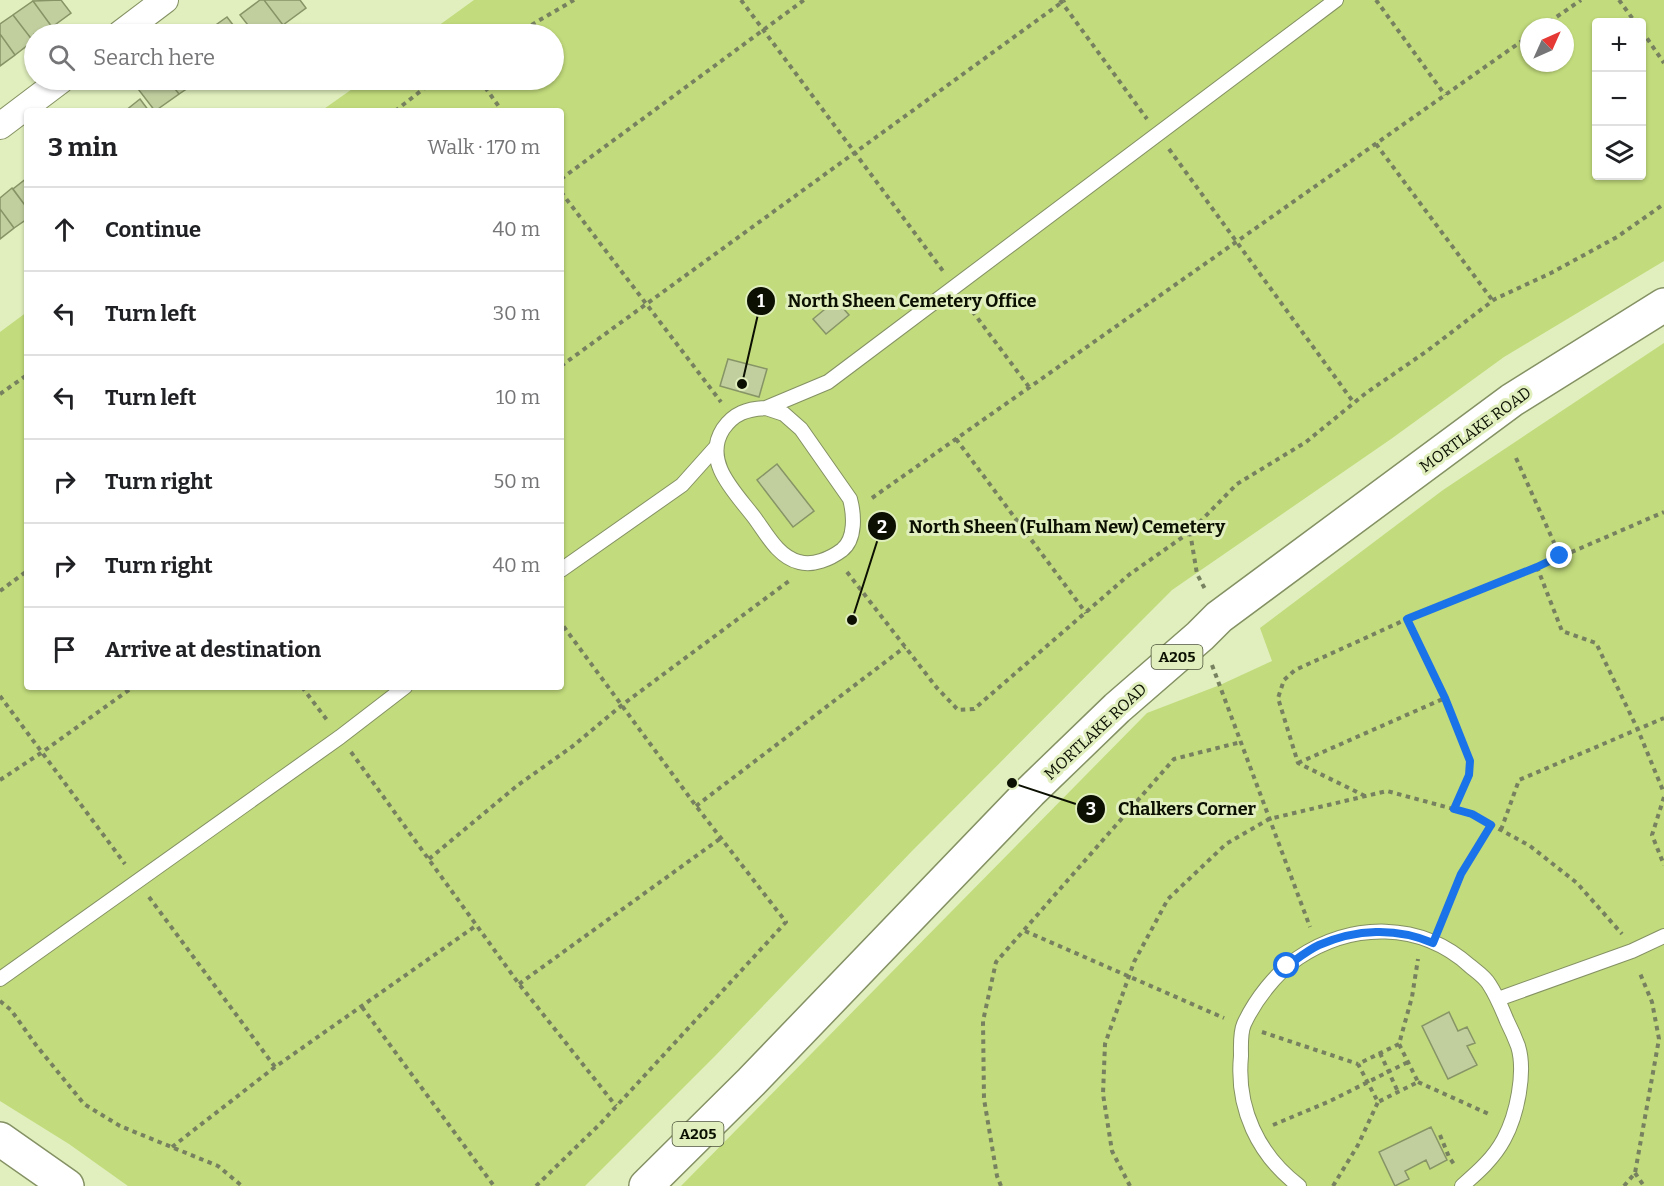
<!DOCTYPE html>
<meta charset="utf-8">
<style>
:root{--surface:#fff;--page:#f6f6f6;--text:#202124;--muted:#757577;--line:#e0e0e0}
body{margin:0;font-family:Bitter,serif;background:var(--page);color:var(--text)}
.controls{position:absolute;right:18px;top:18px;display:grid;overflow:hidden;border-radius:6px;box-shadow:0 2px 4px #0004}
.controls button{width:54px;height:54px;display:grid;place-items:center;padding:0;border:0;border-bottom:2px solid var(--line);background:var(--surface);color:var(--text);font:30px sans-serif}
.compass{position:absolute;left:1520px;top:18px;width:54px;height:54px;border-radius:50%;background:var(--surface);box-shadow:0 2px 4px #0004;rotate:45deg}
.stop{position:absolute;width:18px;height:18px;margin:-14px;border:4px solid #1a73e8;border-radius:50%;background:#fff}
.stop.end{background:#1a73e8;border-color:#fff;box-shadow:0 2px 6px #0008}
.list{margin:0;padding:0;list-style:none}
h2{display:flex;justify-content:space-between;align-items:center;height:78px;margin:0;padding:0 24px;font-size:26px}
h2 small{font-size:20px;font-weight:400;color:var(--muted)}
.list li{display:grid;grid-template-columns:39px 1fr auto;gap:18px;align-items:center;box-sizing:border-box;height:84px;padding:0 24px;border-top:2px solid var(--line)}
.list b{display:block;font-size:22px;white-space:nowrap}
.list em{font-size:20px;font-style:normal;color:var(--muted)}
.icon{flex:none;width:33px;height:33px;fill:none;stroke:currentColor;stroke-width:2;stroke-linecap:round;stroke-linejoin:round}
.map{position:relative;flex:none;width:1664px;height:1186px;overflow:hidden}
.search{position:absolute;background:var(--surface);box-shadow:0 2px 4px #0004;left:24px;top:24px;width:540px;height:66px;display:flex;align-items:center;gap:15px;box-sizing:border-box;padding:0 21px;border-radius:33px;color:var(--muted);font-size:22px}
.panel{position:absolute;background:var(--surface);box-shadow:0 2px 4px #0004;left:24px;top:108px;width:540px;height:582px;border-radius:6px}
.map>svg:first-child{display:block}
</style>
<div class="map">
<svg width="1664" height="1186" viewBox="0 0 1664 1186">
<rect width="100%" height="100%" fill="#e0efbd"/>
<path fill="#c2db7c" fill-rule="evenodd" d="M474,0H1664V261L1504,357L1391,439L1172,590L912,851L715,1056L585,1186H128L69,1144L0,1101V332L27,312V687H561V111H321L365,80H554V34H427ZM1596,22H1642V176H1596ZM1529,27H1565V63H1529Z
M1664,343V1186H681L1147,713L1220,685L1272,661L1260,628L1443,490Z"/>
<path fill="#c1cf9f" stroke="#879466" stroke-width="1.5" d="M61,0L71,13L52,27L33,1Z
M260,0H264L283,25L271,34H255L240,15Z
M264,0H300L306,8L283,25Z
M33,1L52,27L42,34H34L33,41L13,15Z
M13,15L33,41L15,55L0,34V24Z
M227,17L240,34H203Z
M0,34L15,55L0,66Z
M142,80H168L179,94L155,111L135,85Z
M168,80H200L179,94Z
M140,99L149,111H125Z
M27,178V208L13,189Z
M12,188L27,208V219L14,228L0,209V198Z
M0,209L14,228L0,239Z
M836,300L849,315L826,334L813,319Z
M728,359L767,369L759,397L720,386Z
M777,464L814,511L793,527L757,480Z
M1449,1012L1458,1031L1467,1027L1475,1043L1467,1046L1477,1065L1448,1079L1422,1026Z
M1431,1127L1447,1160L1430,1169L1426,1160L1405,1171L1409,1179L1395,1186L1379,1152Z"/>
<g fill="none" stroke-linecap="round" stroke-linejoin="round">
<g stroke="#849163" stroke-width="16">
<path id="lane" d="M766,408L828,382L1336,0
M766,408L784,414L801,429L850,499C854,514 856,539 842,550C830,559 813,566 799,562C778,557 766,533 754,517C736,493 702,462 723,429C734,413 747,409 766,408Z
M561,570L682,485L716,447
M0,979L340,737L405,687
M1498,999L1632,951L1664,936
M1299,1186C1258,1155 1236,1108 1241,1056C1241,1046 1240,1033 1244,1024C1255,1000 1276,973 1298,958C1352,922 1420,921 1470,966C1476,971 1485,977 1489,984C1497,996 1502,1009 1507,1021C1511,1029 1515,1038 1518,1046C1526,1072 1517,1115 1504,1139C1494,1158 1478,1172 1462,1186"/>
</g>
<g stroke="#849163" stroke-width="28">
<path id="street" d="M120,34L165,0
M0,126L61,80"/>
</g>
<g stroke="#849163" stroke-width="36">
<path id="highway" d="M0,1139L67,1186
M646,1186L751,1082L1030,792L1117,708L1200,636L1219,617L1512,400L1664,305"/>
</g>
<path stroke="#778160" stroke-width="4" stroke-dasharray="4.5 4.5" stroke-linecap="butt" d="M741,0L943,271
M1060,0L1147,119
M1376,0L1445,95
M1619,0L1635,22
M1542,27L1581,0
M1642,31L1664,63
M516,34L574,0
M480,80L502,111
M395,111L435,80
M1376,144L1493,301
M1169,149L1354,403
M561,179L804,0
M561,192L721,402
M967,304L1029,387
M561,366L1065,0
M0,394L27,375
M956,439L1086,613
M1516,458L1560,556
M872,498L1529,36
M1190,532L1197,574L1205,589
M1537,567L1562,631L1596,643L1638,730L1664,793
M847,572L937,688L958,710L974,709L1130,574L1190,532L1237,484L1306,442L1366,393L1427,351L1495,299L1551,273L1617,237L1664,204
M0,591L27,571
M1212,665L1310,927
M302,687L327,720
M0,696L125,864
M1445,698L1470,761L1469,775L1454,809
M351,752L519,984L616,1106
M1298,763L1445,698L1407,619
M0,780L41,753L133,687
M1365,796L1298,763L1278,698L1284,680L1295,670L1407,619L1537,567L1664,512
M1664,797L1652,835L1664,865
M696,806L905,647
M1501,830L1519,780L1664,718
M429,859L518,785L573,746L622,705L789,581
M149,897L275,1067
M1441,923L1461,874L1491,825
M1025,931L1224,1018
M519,984L721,838
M0,1001L11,1010L36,1045L84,1104L120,1126L218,1166L242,1186
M362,1007L494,1186
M1262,1032L1358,1064
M1399,1044L1358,1064L1378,1102L1418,1082L1399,1044L1412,997L1418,959
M1380,1053L1398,1092
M1418,1082L1491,1115
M1273,1125L1330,1101L1408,1062
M1440,1135L1449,1157L1456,1167
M172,1147L275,1067L477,925
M1635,1173L1644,1186
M536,1186L600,1124L786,922L696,806L561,623
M1001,1186L997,1176L984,1099L983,1021L996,962L1174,759L1241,742
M1130,1186L1112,1151L1103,1094L1105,1044L1134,962L1168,899L1226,844L1269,819L1387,791L1472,814L1530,846L1577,883L1622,934
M1333,1186L1358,1145L1378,1102
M1624,1186L1635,1173L1659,1039L1652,1002L1639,971"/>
<use href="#lane" stroke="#fff" stroke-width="14"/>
<use href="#street" stroke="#fff" stroke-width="26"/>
<use href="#highway" stroke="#fff" stroke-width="33"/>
</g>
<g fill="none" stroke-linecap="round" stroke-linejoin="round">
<path stroke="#1a73e8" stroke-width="8" d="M1287,966C1297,959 1308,950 1319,945C1356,929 1396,927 1433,943L1461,874L1491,825L1472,814L1454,809L1469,775L1470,761L1445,698L1407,619L1537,567L1560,556"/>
</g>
<g text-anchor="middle" stroke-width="6" stroke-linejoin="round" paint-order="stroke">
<g fill="#e0efbd" stroke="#4c533a" stroke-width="1.5">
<rect x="1151.5" y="645" width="51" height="24" rx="4.5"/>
<rect x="672.5" y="1122" width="51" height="24" rx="4.5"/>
</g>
<g font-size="15" font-weight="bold" fill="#0c1002">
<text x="1177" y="662">A205</text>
<text x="698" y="1139">A205</text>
</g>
<g font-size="16" fill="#0c1002" stroke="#e0efbd">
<text transform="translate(1475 429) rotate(-36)" y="6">MORTLAKE ROAD</text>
<text transform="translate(1095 731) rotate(-43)" y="6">MORTLAKE ROAD</text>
</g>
</g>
<path fill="none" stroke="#0c1002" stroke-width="2" d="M742 384L761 301M852 620L882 526M1012 783L1091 809"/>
<g fill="#0c1002" stroke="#e0efbd" stroke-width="2">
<circle cx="742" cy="384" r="6"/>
<circle cx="852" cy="620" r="6"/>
<circle cx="1012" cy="783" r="6"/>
<circle cx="761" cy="301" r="15"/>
<circle cx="882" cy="526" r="15"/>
<circle cx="1091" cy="809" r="15"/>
</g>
<g font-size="18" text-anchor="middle" font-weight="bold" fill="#fff">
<text x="761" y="307">1</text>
<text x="882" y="533">2</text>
<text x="1091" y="815">3</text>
</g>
<g font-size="18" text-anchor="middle" font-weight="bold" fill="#0c1002" stroke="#e0efbd" stroke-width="6" stroke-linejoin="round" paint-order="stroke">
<text x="912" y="307">North Sheen Cemetery Office</text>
<text x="1067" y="533">North Sheen (Fulham New) Cemetery</text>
<text x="1187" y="815">Chalkers Corner</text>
</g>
</svg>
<div class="controls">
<button>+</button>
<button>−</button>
<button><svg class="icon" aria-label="layers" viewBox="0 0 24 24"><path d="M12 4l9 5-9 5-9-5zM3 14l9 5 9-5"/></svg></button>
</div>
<svg class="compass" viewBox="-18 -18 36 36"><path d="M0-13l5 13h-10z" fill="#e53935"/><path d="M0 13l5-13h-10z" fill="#757577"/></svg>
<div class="stop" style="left:1287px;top:966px"></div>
<div class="stop end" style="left:1560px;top:556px"></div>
<div class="search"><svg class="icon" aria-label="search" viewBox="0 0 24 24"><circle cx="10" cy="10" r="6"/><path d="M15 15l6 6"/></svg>Search here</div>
<section class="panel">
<h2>3 min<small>Walk · 170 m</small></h2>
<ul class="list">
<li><svg class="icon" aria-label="ahead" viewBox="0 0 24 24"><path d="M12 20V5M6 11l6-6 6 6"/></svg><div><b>Continue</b></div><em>40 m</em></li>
<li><svg class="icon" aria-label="left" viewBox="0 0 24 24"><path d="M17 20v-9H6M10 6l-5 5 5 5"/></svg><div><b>Turn left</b></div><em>30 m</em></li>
<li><svg class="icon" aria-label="left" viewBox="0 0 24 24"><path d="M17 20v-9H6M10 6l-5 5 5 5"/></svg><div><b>Turn left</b></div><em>10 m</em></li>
<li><svg class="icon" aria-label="right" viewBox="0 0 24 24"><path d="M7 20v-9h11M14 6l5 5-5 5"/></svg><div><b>Turn right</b></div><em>50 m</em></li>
<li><svg class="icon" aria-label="right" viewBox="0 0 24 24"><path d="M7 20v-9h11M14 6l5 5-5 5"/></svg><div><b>Turn right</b></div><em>40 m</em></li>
<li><svg class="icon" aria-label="arrive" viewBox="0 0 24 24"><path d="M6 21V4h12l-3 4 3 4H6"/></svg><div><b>Arrive at destination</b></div></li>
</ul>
</section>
</div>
